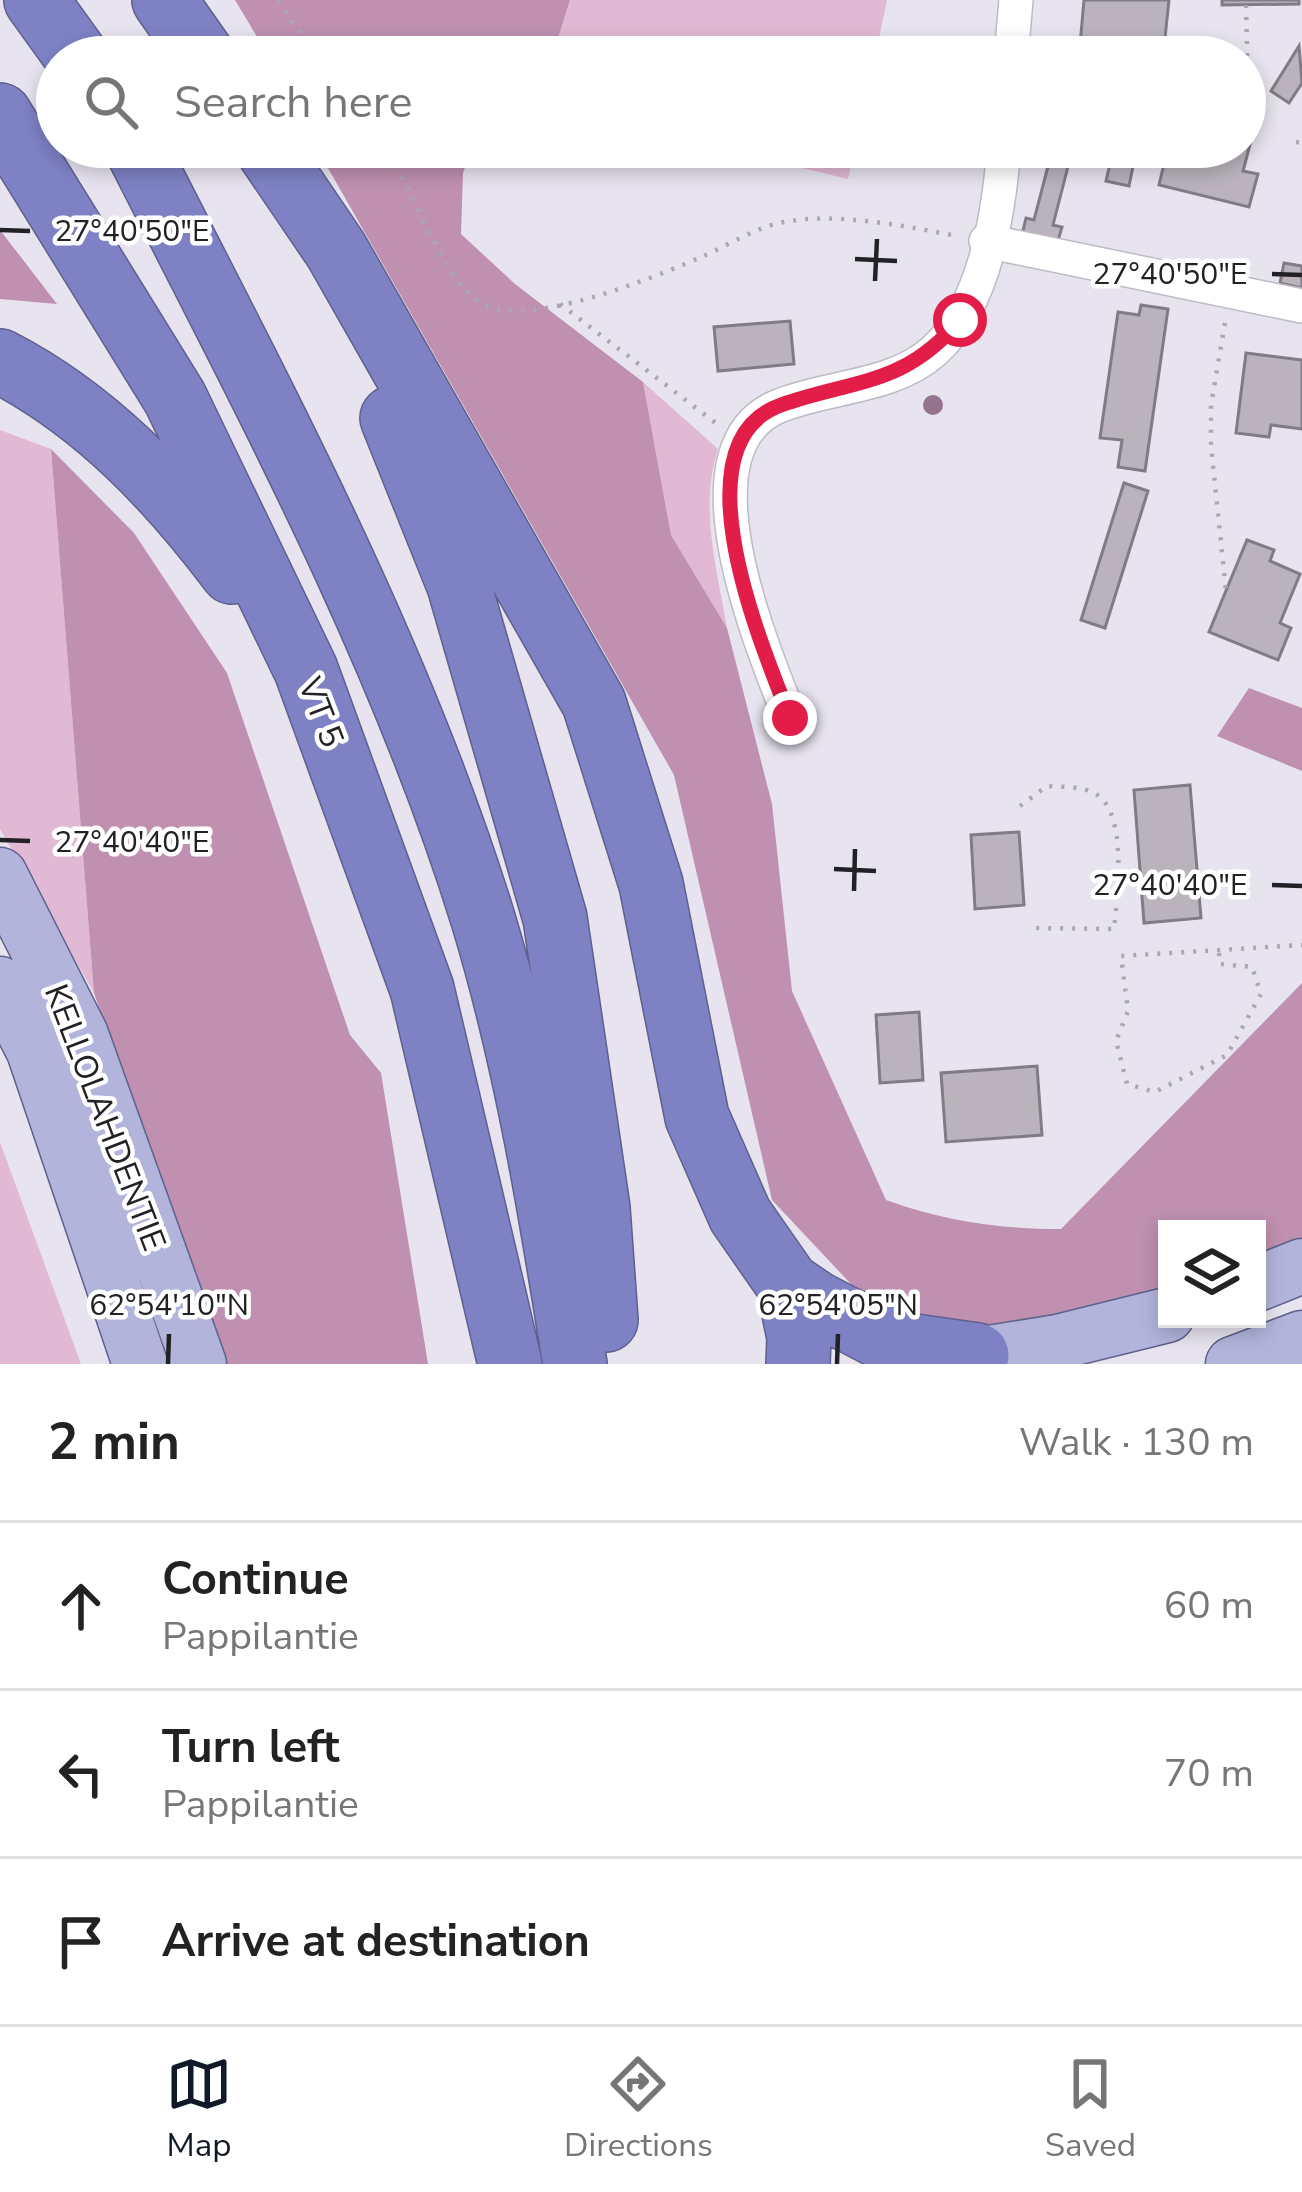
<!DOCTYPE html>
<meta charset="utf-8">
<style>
:root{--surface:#fff;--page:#f2f2f2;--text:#222;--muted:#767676;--line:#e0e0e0;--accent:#111827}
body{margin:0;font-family:"Nunito Sans",sans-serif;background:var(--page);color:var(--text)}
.controls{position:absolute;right:36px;bottom:36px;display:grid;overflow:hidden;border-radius:0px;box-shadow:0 6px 18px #0003}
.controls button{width:108px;height:108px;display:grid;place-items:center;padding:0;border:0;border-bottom:3px solid var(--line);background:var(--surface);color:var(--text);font:60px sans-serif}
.stop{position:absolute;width:36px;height:36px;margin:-27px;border:9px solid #e11d48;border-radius:50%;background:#fff}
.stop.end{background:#e11d48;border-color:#fff;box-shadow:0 3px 12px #0008}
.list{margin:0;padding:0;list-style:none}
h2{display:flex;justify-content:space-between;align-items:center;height:156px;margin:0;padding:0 48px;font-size:51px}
h2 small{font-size:39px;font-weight:400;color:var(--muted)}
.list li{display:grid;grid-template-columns:78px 1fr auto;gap:36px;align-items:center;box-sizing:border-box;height:168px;padding:0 48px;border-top:3px solid var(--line)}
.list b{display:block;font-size:45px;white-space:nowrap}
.list p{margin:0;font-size:39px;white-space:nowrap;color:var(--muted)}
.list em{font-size:39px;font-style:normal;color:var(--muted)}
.icon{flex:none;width:66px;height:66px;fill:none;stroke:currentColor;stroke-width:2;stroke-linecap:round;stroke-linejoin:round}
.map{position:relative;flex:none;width:1302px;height:1364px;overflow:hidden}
.search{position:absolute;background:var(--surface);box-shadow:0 6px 18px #0003;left:36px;right:36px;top:36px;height:132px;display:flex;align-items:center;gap:30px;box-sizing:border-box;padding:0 42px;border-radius:66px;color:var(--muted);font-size:45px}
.sheet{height:660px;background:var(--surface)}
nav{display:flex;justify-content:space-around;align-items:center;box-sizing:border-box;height:168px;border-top:3px solid var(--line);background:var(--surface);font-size:33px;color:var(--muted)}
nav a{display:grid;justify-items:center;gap:6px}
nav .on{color:var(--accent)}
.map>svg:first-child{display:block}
</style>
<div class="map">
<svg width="1302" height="1364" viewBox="0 0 1302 1364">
<rect width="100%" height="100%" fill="#e8e4ef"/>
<path fill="#e2b9d4" d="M570,0H887L875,57H560L556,45Z
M713,147H855L848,179Z
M643,382L718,449C699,507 717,569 727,628L671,535Z
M0,430L51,449L94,993L0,829Z
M0,1142L81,1364H0Z"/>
<path fill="#bf90b0" d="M235,0H570L556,45L523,57H269Z
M316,147H472L463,173L461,234L515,284L643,382L671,535L727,628L772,804L792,991L886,1200C945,1221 999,1229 1061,1229L1302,983V1246L1257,1260V1229H1167V1287L1040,1326L939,1324L865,1299L772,1200L674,775Z
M0,230L57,304L0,299Z
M51,449L134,533L227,673L350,1035L381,1073L428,1364H224L213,1344L94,993Z
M1249,688L1302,708V771L1217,736Z"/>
<path fill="#bab3bc" stroke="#817b83" stroke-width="3" d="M1084,0H1169L1163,57L1079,56Z
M1222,0H1299V4L1222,5Z
M1299,46L1302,83L1289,103L1271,91Z
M1245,135L1252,137L1243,171L1258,174L1249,207L1159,185L1168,147H1245Z
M1053,147H1073L1053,225L1062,227L1057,244L1022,235L1026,218L1034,220Z
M1114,147H1137L1129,186L1106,181Z
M1284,263L1302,266V288L1280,283Z
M1141,305L1168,309L1145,471L1118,467L1122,440L1100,438L1118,312L1139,315Z
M790,321L794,364L718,371L714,327Z
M1246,353L1302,360V429L1271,425L1269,437L1236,433Z
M1124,483L1148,491L1105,628L1081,620Z
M1247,540L1274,550L1270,561L1300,574L1280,623L1291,628L1278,660L1209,632Z
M1190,785L1201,918L1144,923L1134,790Z
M1019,832L1024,905L975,909L971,835Z
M919,1012L923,1080L880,1083L876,1015Z
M1037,1066L1042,1135L946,1142L941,1073Z"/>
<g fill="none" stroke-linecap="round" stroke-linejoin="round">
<g stroke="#bebac5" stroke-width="20">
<path id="service" d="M901,57L917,51L948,57
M918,147H931"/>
</g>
<g stroke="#bebac5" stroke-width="36">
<path id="minor" d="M1011,57L1016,0
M986,241L1302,306
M790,718C764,650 676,447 779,406C827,386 893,388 934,351C985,306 999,213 1004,147"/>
</g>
<g stroke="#5e608d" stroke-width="57">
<path id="primary" d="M0,875L81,1035L199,1364
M0,984L34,1051L140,1364
M1257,1284L1302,1266
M933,1362L1058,1342L1167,1315
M1233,1364L1302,1338"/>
</g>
<g stroke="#5e608d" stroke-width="66">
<path id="motorway" d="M36,0L77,57
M164,0L204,57
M0,115L175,398L306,670L422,989L510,1364
M136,147C264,399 399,648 483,919C527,1064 551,1214 575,1364
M266,147L336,250L594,703L651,884L697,1117L740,1215L788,1284L816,1303L893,1343L977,1355
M0,361C95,410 168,487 232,572
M392,418L459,585L555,918L598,1208L606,1320
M788,1284L799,1337L798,1364"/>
</g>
<path stroke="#aaa7b0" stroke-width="4.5" stroke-dasharray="3 9" stroke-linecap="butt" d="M279,0L315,57
M1246,5L1248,90
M1296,142L1302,143
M382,147C415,188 439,274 479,302C522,332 655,277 699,258C726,247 755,227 784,222C838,212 904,226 957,236
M560,304L717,424
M1225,323L1211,405V446L1226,591
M1020,806L1047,786C1062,787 1081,786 1094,793C1129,810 1117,898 1114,929L1035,928
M1219,953L1220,964L1252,967L1261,994L1227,1055L1155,1092L1127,1084L1116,1041L1128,1011L1121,956L1302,945"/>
<use href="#service" stroke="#fff" stroke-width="16"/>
<use href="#minor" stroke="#fff" stroke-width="33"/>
<use href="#primary" stroke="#b2b4dc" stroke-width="54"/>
<use href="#motorway" stroke="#7e82c5" stroke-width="63"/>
</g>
<circle fill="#94738f" cx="933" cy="405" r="10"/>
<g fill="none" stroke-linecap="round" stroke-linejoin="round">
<path stroke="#e11d48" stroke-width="15" d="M790,718C764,651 674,443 781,405C856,379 904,386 960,320"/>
</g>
<path fill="none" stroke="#222125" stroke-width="4.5" d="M0,230L30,231M855,259L897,261M1272,274L1302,275M875,281L877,239M0,840L30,841M834,869L876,871M1272,885L1302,886M854,891L855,849M168,1364L169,1334M837,1364L838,1334"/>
<g text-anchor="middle" stroke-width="9" stroke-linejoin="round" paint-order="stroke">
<g font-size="33" fill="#222125" stroke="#fff">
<text transform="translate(322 712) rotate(69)" y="12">VT 5</text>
<text transform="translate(106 1117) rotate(69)" y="12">KELLOLAHDENTIE</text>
</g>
</g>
<g font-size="30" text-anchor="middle" fill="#222125" stroke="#fff" stroke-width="9" stroke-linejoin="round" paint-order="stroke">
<text x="132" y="241">27°40'50"E</text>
<text x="1170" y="284">27°40'50"E</text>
<text x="132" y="852">27°40'40"E</text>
<text x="1170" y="895">27°40'40"E</text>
<text x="169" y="1315">62°54'10"N</text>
<text x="838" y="1315">62°54'05"N</text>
</g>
</svg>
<div class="controls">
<button><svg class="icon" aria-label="layers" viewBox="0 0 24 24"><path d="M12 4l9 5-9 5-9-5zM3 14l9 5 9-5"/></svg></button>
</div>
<div class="stop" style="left:960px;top:320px"></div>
<div class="stop end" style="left:790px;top:718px"></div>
<div class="search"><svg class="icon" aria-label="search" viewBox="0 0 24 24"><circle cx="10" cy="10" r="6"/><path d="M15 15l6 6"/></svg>Search here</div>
</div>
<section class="sheet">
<h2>2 min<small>Walk · 130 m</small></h2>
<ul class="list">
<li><svg class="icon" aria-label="ahead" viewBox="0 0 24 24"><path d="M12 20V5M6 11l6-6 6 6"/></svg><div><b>Continue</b><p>Pappilantie</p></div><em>60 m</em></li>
<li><svg class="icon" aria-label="left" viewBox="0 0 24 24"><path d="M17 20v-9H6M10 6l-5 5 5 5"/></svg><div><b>Turn left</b><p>Pappilantie</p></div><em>70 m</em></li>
<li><svg class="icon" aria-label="arrive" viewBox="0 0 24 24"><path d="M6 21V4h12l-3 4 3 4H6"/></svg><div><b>Arrive at destination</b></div></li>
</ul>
</section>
<nav>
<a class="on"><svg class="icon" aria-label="map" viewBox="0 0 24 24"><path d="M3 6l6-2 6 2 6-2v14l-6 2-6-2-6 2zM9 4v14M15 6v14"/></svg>Map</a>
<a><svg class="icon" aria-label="directions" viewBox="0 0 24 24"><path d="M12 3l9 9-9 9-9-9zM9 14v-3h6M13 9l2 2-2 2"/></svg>Directions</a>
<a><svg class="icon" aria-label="saved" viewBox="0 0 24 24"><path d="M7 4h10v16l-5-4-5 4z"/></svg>Saved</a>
</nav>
